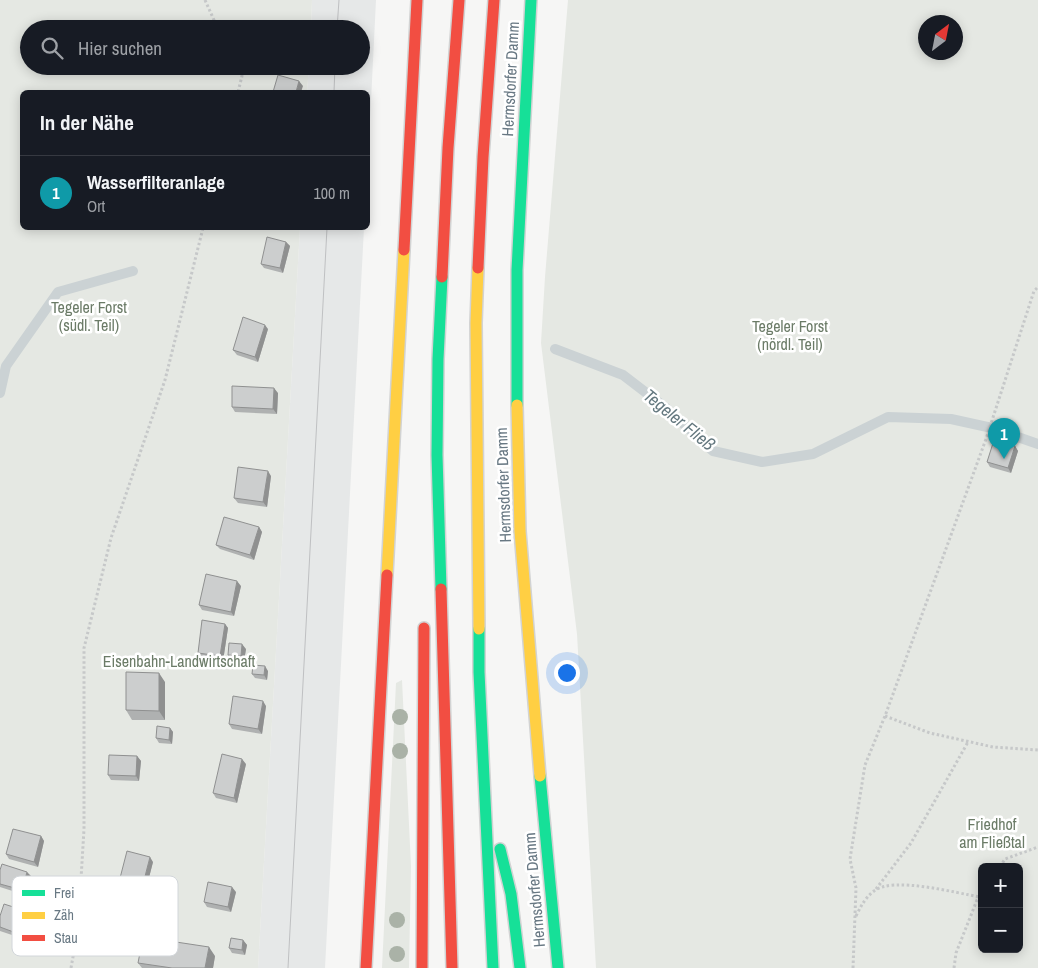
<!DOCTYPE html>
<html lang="de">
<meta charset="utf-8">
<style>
:root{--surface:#171b24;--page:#242831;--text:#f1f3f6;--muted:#9ea1a6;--line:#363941;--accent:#ea580c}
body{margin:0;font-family:"Archivo Narrow",sans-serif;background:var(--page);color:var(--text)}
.controls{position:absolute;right:15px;bottom:15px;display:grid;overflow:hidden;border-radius:8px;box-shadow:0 2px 12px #0003}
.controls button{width:45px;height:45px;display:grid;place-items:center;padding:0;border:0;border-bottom:1px solid var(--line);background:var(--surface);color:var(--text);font:25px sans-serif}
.compass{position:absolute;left:918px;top:15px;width:45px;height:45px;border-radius:50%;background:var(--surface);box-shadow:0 2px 12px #0003;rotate:32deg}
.you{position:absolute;left:566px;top:672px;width:18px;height:18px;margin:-12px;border:4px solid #fff;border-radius:50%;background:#1a73e8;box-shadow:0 0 0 8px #1a73e833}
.badge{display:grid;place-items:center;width:32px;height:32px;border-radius:50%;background:var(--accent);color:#fff;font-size:16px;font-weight:700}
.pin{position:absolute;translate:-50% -41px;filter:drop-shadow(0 1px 2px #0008)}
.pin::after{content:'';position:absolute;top:26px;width:18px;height:15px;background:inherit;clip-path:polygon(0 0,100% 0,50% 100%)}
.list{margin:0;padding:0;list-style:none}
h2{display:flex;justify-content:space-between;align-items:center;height:65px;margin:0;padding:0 20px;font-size:21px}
h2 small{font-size:16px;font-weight:400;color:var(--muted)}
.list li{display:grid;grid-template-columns:32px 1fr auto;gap:15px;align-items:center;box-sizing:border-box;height:75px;padding:0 20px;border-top:1px solid var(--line)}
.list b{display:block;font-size:19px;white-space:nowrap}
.list p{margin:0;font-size:16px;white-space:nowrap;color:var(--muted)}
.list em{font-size:16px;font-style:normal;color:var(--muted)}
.icon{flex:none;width:28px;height:28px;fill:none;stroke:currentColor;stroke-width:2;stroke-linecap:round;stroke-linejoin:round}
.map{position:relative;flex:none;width:1038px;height:968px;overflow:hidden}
.search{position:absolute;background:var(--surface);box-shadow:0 2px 12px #0003;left:20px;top:20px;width:350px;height:55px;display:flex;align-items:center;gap:12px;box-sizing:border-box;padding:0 18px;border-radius:28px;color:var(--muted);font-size:19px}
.panel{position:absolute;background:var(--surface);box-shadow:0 2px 12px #0003;left:20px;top:90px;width:350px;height:140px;border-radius:8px}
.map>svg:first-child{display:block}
</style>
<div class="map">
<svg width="1038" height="968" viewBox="0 0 1038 968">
<rect width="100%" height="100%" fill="#f6f6f5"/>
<path fill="#e6e8e8" d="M312,0H376L368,162V92H307L309,66H361V29H311Z
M300,228H364L325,968H258Z"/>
<path fill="#e5e8e3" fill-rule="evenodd" d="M0,0H312L311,29H29V66H309L307,92H22V228H300L258,968H0Z
M568,0H1038V968H596L577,634L541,343L545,277ZM926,22H956V52H926ZM982,867H1019V949H982Z
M402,680L411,866L409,968H382L396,683Z"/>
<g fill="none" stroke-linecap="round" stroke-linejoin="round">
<path stroke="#cbd2d4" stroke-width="10" d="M555,349L623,375L666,408L713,451L762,462L813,454L888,417L951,419L992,428L1038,444
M0,393L6,366L58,292L133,271"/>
<g stroke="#d2d3d3" stroke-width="14">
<path id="fast" d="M517,405V270L531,0
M441,589L437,455L438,359L442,277
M479,629V672L493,968
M540,776L558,968
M500,849L511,894L520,968"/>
</g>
<g stroke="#d2d3d3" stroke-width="14">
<path id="slow" d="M478,268L476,323L479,629
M517,405L520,531L540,776
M387,575L404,250"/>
</g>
<g stroke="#d2d3d3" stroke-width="14">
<path id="jam" d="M404,250L417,0
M478,268L483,157L494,0
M442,277L448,148L459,0
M441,589L452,968
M366,968L387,575
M422,968L424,628"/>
</g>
<path stroke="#c6c8c9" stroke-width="3" stroke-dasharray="2.5 2.5" stroke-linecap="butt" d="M205,0L218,29
M237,66L242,76L238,92
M885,716L930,733L993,747L1038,750
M1000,867L1005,859L1038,847
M876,889L911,843L968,742
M856,916C861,906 865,898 874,891C893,876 956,893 980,897
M71,968L78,929L84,829V648L111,538L165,380L203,228
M853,968L856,888L850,859L865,765L885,716L986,439L1034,291L1038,287
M954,968L956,953L977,900L982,894"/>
<use href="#fast" stroke="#16e098" stroke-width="11"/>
<use href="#slow" stroke="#ffcf43" stroke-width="11"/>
<use href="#jam" stroke="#f24e42" stroke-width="11"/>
<path stroke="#bfc0c2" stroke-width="1" d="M337,29L339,0
M334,92L335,66
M288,968L327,228"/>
</g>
<g fill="#aab2a7">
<circle cx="400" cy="717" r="8"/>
<circle cx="400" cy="751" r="8"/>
<circle cx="397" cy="920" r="8"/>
<circle cx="397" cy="954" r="8"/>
</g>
<path fill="#afb1b1" d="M286,242L290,246L283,273L264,268L261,264Z
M268,329L258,362L237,355L233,350Z
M278,393L277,414L235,412L232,407Z
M1015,446L1018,451L1011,473L990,467L987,462Z
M271,476L267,507L238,503L234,498Z
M259,527L262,532L254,560L220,549L216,545Z
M241,586L234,616L202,610L199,605Z
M225,624L228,628L223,661L201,657L198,653Z
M246,649L244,661L231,660L228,655Z
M268,671L267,680L255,678L252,674Z
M165,682V720H132L126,710Z
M266,706L262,734L232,729L229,724Z
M170,728L173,732L172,744L159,743L156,738Z
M137,756L141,761L139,781L111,780L108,775Z
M246,764L237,803L216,798L213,793Z
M41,836L44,841L38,867L9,859L6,854Z
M153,862L145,893L123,887L119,882Z
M0,870L31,876L25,895L0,887Z
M236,892L231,912L207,907L204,902Z
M35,914L38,919L30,941L0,931V916Z
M243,940L247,945L245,955L232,953L229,948Z
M215,956L213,968H142L138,963Z"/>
<path fill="#8f9090" d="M299,81L303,86L301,92H296Z
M286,242L290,246L283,273L280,268Z
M265,325L268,329L258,362L255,357Z
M274,388L278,393L277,414L273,409Z
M1015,446L1018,451L1011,473L1008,468Z
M268,471L271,476L267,507L263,502Z
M259,527L262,532L254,560L250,555Z
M237,581L241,586L234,616L231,612Z
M225,624L228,628L223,661L220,656Z
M242,644L246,649L244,661L241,656Z
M265,666L268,671L267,680L264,675Z
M159,673L165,682V720L159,711Z
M263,701L266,706L262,734L258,729Z
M170,728L173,732L172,744L169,740Z
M137,756L141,761L139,781L136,776Z
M242,759L246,764L237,803L234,798Z
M41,836L44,841L38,867L34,862Z
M150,857L153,862L145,893L142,888Z
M27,872L31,876L25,895L22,890Z
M232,887L236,892L231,912L228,907Z
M35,914L38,919L30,941L27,937Z
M243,940L247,945L245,955L242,950Z
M209,947L215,956L213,968H205Z"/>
<path fill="#cccece" stroke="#8f9090" d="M278,75L299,81L296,92H273Z
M267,237L286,242L280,268L261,264Z
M243,317L265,325L255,357L233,350Z
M232,386L274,388L273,409L232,407Z
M994,440L1015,446L1008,468L987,462Z
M238,467L268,471L263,502L234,498Z
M224,517L259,527L250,555L216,545Z
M206,574L237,581L231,612L199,605Z
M202,620L225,624L220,656L198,653Z
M229,643L242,644L241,656L228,655Z
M253,665L265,666L264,675L252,674Z
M126,672L159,673V711L126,710Z
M233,696L263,701L258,729L229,724Z
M157,726L170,728L169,740L156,738Z
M222,754L242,759L234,798L213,793Z
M109,755L137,756L136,776L108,775Z
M13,829L41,836L34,862L6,854Z
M127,851L150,857L142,888L119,882Z
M2,864L27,872L22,890L0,884V870Z
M208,882L232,887L228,907L204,902Z
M4,904L35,914L27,937L0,927V916Z
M143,937L209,947L205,968H172L138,963Z
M231,938L243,940L242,950L229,948Z"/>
<g text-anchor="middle" stroke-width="5" stroke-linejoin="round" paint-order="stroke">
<g font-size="16" fill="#687883" stroke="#fff">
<text transform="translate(510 79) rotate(-87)" y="6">Hermsdorfer Damm</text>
<text transform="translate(503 485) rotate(-92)" y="6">Hermsdorfer Damm</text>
<text transform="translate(534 890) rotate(-95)" y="6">Hermsdorfer Damm</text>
</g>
<g font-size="16" fill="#6b7b67" stroke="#fff">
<text x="89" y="313">Tegeler Forst<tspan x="89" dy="18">(südl. Teil)</tspan></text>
<text x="790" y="332">Tegeler Forst<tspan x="790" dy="18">(nördl. Teil)</tspan></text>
<text x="179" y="667">Eisenbahn-Landwirtschaft</text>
<text x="992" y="830">Friedhof<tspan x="992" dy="18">am Fließtal</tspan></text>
</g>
<g font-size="18" font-style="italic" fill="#64787f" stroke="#fff">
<text transform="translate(679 420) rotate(39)" y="6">Tegeler Fließ</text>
</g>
</g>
<rect x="12" y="876" width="166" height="80" rx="8" fill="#fff" stroke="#d2d6da" stroke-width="1"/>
<rect x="22" y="890" width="23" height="6" fill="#16e098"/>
<rect x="22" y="912" width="23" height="7" fill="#ffcf43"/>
<rect x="22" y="935" width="23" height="6" fill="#f24e42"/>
<g font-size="14" fill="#687883">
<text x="54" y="898">Frei</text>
<text x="54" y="920">Zäh</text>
<text x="54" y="943">Stau</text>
</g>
</svg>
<div class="controls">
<button>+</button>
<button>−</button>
</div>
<svg class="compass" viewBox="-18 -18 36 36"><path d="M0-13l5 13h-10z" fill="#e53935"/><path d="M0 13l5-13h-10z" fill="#9ea1a6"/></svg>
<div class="you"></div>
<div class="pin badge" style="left:1004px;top:459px;background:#0f9aa8">1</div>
<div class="search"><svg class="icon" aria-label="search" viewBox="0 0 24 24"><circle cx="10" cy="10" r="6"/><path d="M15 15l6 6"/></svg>Hier suchen</div>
<section class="panel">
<h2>In der Nähe<small></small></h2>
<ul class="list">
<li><span class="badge" style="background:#0f9aa8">1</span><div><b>Wasserfilteranlage</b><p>Ort</p></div><em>100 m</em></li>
</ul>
</section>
</div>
